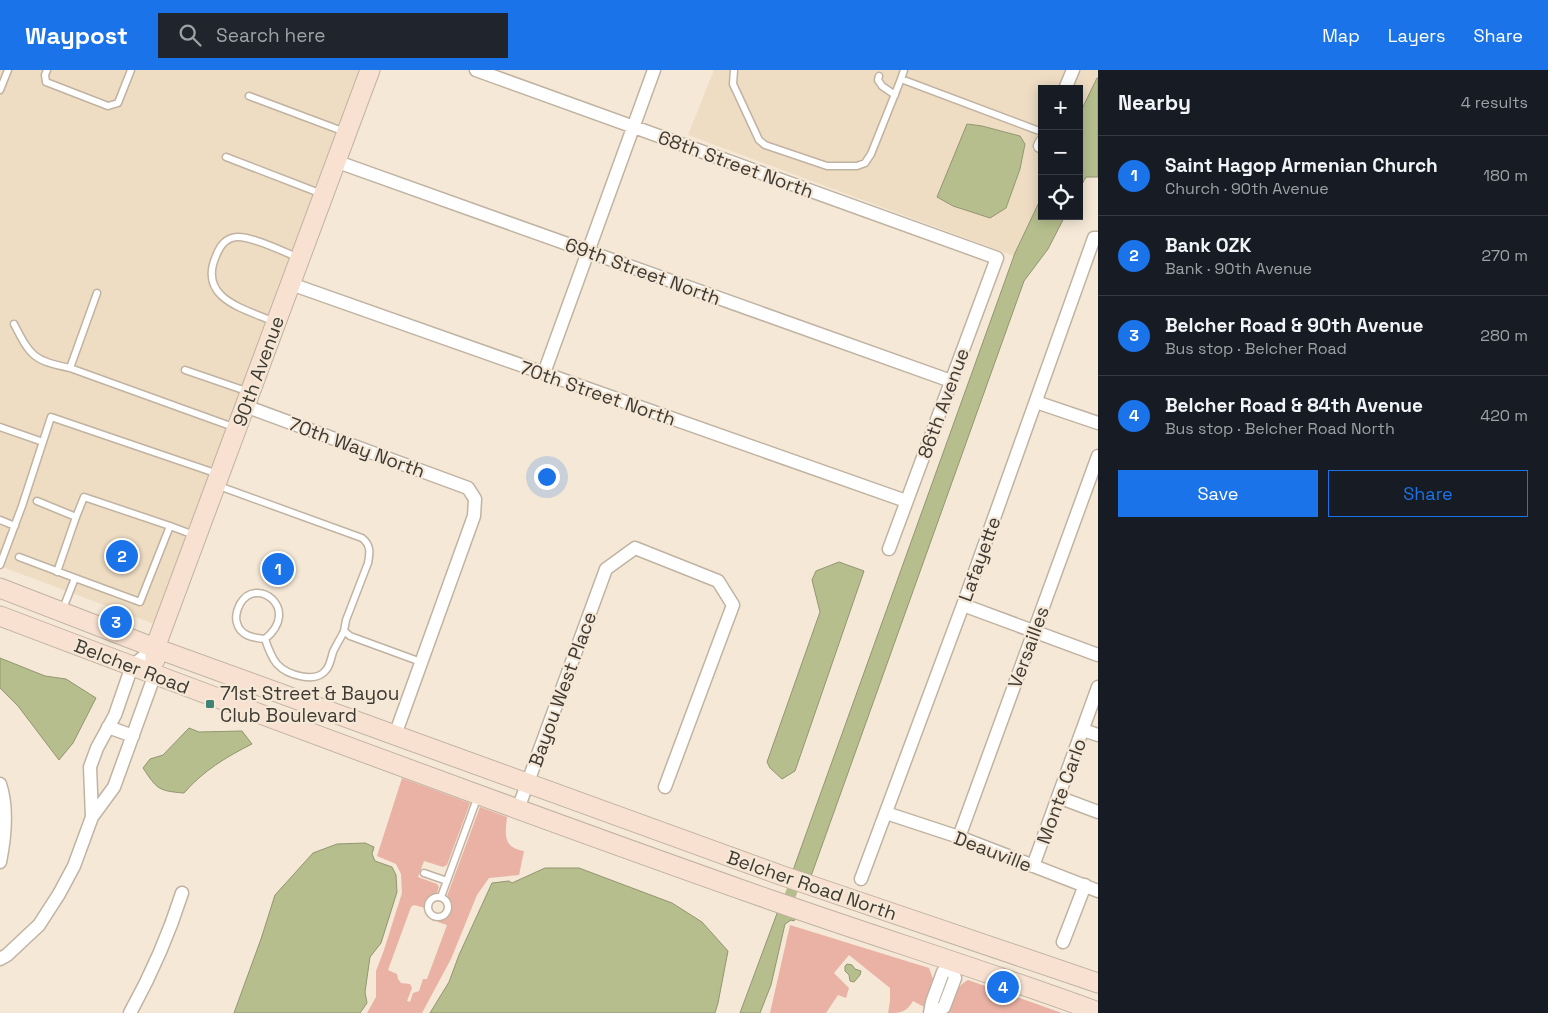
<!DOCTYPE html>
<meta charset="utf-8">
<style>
:root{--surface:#171b24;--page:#20242c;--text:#f1f3f6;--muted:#9ea1a6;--line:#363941;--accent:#1a73e8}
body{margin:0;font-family:"Space Grotesk",sans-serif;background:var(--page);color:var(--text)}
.controls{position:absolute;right:15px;top:15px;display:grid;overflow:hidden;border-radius:0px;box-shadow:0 2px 12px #0003}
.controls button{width:45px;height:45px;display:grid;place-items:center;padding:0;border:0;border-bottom:1px solid var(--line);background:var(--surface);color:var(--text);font:25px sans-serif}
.you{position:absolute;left:546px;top:406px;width:18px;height:18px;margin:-12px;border:4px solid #fff;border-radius:50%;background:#1a73e8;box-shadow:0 0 0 8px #1a73e833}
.badge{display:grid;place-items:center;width:32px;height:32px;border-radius:50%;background:var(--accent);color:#fff;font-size:16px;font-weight:700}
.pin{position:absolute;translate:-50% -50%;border:2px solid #fff;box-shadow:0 1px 5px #0006}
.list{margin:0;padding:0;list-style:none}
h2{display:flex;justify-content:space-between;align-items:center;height:65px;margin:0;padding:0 20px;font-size:21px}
h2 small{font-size:16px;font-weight:400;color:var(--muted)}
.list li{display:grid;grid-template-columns:32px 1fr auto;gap:15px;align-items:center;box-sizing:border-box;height:80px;padding:0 20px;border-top:1px solid var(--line)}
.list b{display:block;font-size:19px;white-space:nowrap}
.list p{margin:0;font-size:16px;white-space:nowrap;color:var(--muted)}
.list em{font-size:16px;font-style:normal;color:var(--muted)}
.actions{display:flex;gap:10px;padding:15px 20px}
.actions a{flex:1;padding:11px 0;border:1px solid var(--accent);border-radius:0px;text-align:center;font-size:18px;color:var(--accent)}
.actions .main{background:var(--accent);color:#fff}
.icon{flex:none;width:28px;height:28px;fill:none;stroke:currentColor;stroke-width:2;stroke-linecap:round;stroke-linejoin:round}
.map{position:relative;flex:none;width:1098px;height:943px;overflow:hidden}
header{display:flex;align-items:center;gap:30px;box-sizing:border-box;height:70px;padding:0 25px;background:var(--accent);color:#fff}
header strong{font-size:24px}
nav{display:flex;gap:28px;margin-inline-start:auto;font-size:18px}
.search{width:350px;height:45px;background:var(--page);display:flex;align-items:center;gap:12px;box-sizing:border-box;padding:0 18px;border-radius:0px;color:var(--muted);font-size:19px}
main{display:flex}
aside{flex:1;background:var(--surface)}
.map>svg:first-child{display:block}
</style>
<header>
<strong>Waypost</strong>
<div class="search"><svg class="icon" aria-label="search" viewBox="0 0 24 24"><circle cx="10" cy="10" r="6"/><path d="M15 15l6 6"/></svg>Search here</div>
<nav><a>Map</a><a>Layers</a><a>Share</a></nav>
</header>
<main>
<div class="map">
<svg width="1098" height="943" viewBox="0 0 1098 943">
<rect width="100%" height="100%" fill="#f5e8d6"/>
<path fill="#eedcc3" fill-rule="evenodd" d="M0,0H363L157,555L0,496Z
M714,0H1066L1058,19H1042V56L1032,79L1042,83V126L1014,186L688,65ZM967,54L982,56L1020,66L1025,74L1020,99L1006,138L953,136L938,127Z
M1080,0H1098V8L1079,45V19H1072Z"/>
<path fill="#eab2a4" d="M402,708L470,733L447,795L443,797L424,791L418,807L437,814L439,817L437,823C429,825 424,830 425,838L414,835L411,837L388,900L397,904L398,909L401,913L410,914L412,918L407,931L410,932L413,923L419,921L423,909H427L447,855L438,852L439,849C451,847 454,836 447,826L480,737L507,747C505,766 503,777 524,781L519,805L489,808L477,825L451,889L422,943H367L376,927V901L384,880L402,823L401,804L396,794L377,786Z
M790,855L929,898L933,909L924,937L913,931C906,943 900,943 888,943L890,931V918L849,885L834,903L849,918L846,928L838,925L826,943H770Z
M968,910L1062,943H943C955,932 954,917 968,910Z"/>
<path fill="#b5be8c" stroke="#929671" d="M1097,8H1098V107H1086L1079,120V45Z
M967,54L982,56L1020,66L1025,74L1020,99L1006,138L990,148L953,136L937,127Z
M1042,126V146H1065L1048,179L1024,211L810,809L792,803L1015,183Z
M839,492L864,501L795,701L782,709L770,698L767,692L820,542L812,510L816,501Z
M0,588L45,606L66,609L96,628L73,673L59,690L18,636L0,618Z
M189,658L199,662L242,661L252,674C226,687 203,701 184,723C158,721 157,719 143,698L150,689L163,685Z
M365,773L374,777L372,784L375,791L392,797L396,805L397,822L381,873L370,887L365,922L367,933L360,943H234L261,869L275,825L313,783L337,774Z
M545,798H579L672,833L702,852L728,881L718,933L715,943H430L449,912L459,885L492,813L509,811L512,813Z
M779,838L797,845L794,851L791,850L785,854L771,915L760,943H740Z
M847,894L852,895L855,899L861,901L860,905L854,912L850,911L849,905L845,901V896Z"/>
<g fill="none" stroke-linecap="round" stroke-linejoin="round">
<path stroke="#b5be8c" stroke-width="11" d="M785,839L798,805"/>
<g stroke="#c0b3a2" stroke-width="9">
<path id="lane" d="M47,0L45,5L46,12L108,36L118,33L131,0
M734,0L733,14L759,70L765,75L827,96H857L865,93L871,84L901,9L1042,62
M879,6L878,10L882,16L895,25
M901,9L904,0
M0,20L8,0
M249,26L345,62
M226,87L322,124
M97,223L70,298L236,358
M275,252C245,239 197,229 216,186C220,176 225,168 237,167C252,166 284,182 299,188
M14,254C31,287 33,290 70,298
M185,300L249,322
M0,357L43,372
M216,415L362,468C371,475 370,483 368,493L346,550L344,561L350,566L421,592
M37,431L76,447L84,427L170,456L140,532L75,508
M0,450L15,456
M170,456L194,465
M19,487L75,508L62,541
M0,495L22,436L51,347L218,404
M57,502L76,447
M265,569C302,539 256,505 240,534C237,540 235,547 237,553C240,566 254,568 265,569C268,578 271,587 277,594C287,605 316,614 326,600C330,596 331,588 333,582C336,575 341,568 344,561
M424,803L447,811
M441,827L478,726
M428 837a10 10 0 1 1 20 0a10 10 0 1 1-20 0Z"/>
</g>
<g stroke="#c0b3a2" stroke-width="15">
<path id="street" d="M476,0L997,188L889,479
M1065,19L1073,0
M1040,76L1042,72
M335,91L951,311
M291,214L906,431
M544,303L654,0
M1036,332L1098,353
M245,336L468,418L475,429L474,446L395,665
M963,535L1098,585
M108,657L133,666
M1083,660L1098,665
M0,714C8,738 5,767 0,792
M1058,727L1098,742
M518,739L606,499L635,478L718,511L733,535L665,717
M886,743L959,767L1098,821
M92,747L90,697L97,678L115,645L132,596L155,578
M959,767L1098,386
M1033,796L1098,617
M861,809L963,535L1094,168H1098
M1063,872L1085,815
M0,889L7,885L39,855L59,824L74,796L92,747L114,717L155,604
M130,943C151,905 169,864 182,823
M930,943L932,932L943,902L952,898
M934,943L944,937L955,908L952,898L954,891"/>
</g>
<g stroke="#c0b3a2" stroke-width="21">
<path id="secondary" d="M0,518L155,578L783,806L1098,913
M0,546C256,643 512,739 771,830C879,868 990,902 1098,942
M155,590V578L370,0"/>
</g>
<use href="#lane" stroke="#fff" stroke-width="6"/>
<use href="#street" stroke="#fff" stroke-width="12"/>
<use href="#secondary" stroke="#f8e1d1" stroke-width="19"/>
</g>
<rect fill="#408374" stroke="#f5e8d6" stroke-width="2" x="205" y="629" width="10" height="10" rx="2.5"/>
<g text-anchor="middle" stroke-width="4.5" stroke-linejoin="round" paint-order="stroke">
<g font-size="19" fill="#3f3a33" stroke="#f5e8d6">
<text transform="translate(736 94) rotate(20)" y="7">68th Street North</text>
<text transform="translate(643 201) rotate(20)" y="7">69th Street North</text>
<text transform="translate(258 301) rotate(-70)" y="7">90th Avenue</text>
<text transform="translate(598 323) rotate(19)" y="7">70th Street North</text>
<text transform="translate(943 333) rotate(-70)" y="7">86th Avenue</text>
<text transform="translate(357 377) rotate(20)" y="7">70th Way North</text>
<text transform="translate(979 489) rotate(-70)" y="7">Lafayette</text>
<text transform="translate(1028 577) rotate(-70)" y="7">Versailles</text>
<text transform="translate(132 596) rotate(21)" y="7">Belcher Road</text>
<text transform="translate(562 619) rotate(-70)" y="7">Bayou West Place</text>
<text transform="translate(1061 721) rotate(-70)" y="7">Monte Carlo</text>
<text transform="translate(993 781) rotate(21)" y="7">Deauville</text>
<text transform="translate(812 815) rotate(19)" y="7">Belcher Road North</text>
</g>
<g font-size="19" fill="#3f3a33" stroke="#f5e8d6" text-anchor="start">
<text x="220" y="630">71st Street &amp; Bayou<tspan x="220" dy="22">Club Boulevard</tspan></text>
</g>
</g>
</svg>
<div class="controls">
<button>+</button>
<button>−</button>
<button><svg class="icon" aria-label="locate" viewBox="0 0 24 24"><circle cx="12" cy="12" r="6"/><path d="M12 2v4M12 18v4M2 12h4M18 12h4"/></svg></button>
</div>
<div class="you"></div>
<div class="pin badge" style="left:278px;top:499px">1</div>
<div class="pin badge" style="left:122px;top:486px">2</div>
<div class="pin badge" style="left:116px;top:552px">3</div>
<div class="pin badge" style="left:1003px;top:917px">4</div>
</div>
<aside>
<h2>Nearby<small>4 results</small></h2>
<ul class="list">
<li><span class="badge">1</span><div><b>Saint Hagop Armenian Church</b><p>Church · 90th Avenue</p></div><em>180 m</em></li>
<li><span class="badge">2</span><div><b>Bank OZK</b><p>Bank · 90th Avenue</p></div><em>270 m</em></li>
<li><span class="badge">3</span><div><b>Belcher Road &amp; 90th Avenue</b><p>Bus stop · Belcher Road</p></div><em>280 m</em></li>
<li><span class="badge">4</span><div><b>Belcher Road &amp; 84th Avenue</b><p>Bus stop · Belcher Road North</p></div><em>420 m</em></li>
</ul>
<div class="actions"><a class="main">Save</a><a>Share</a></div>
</aside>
</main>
